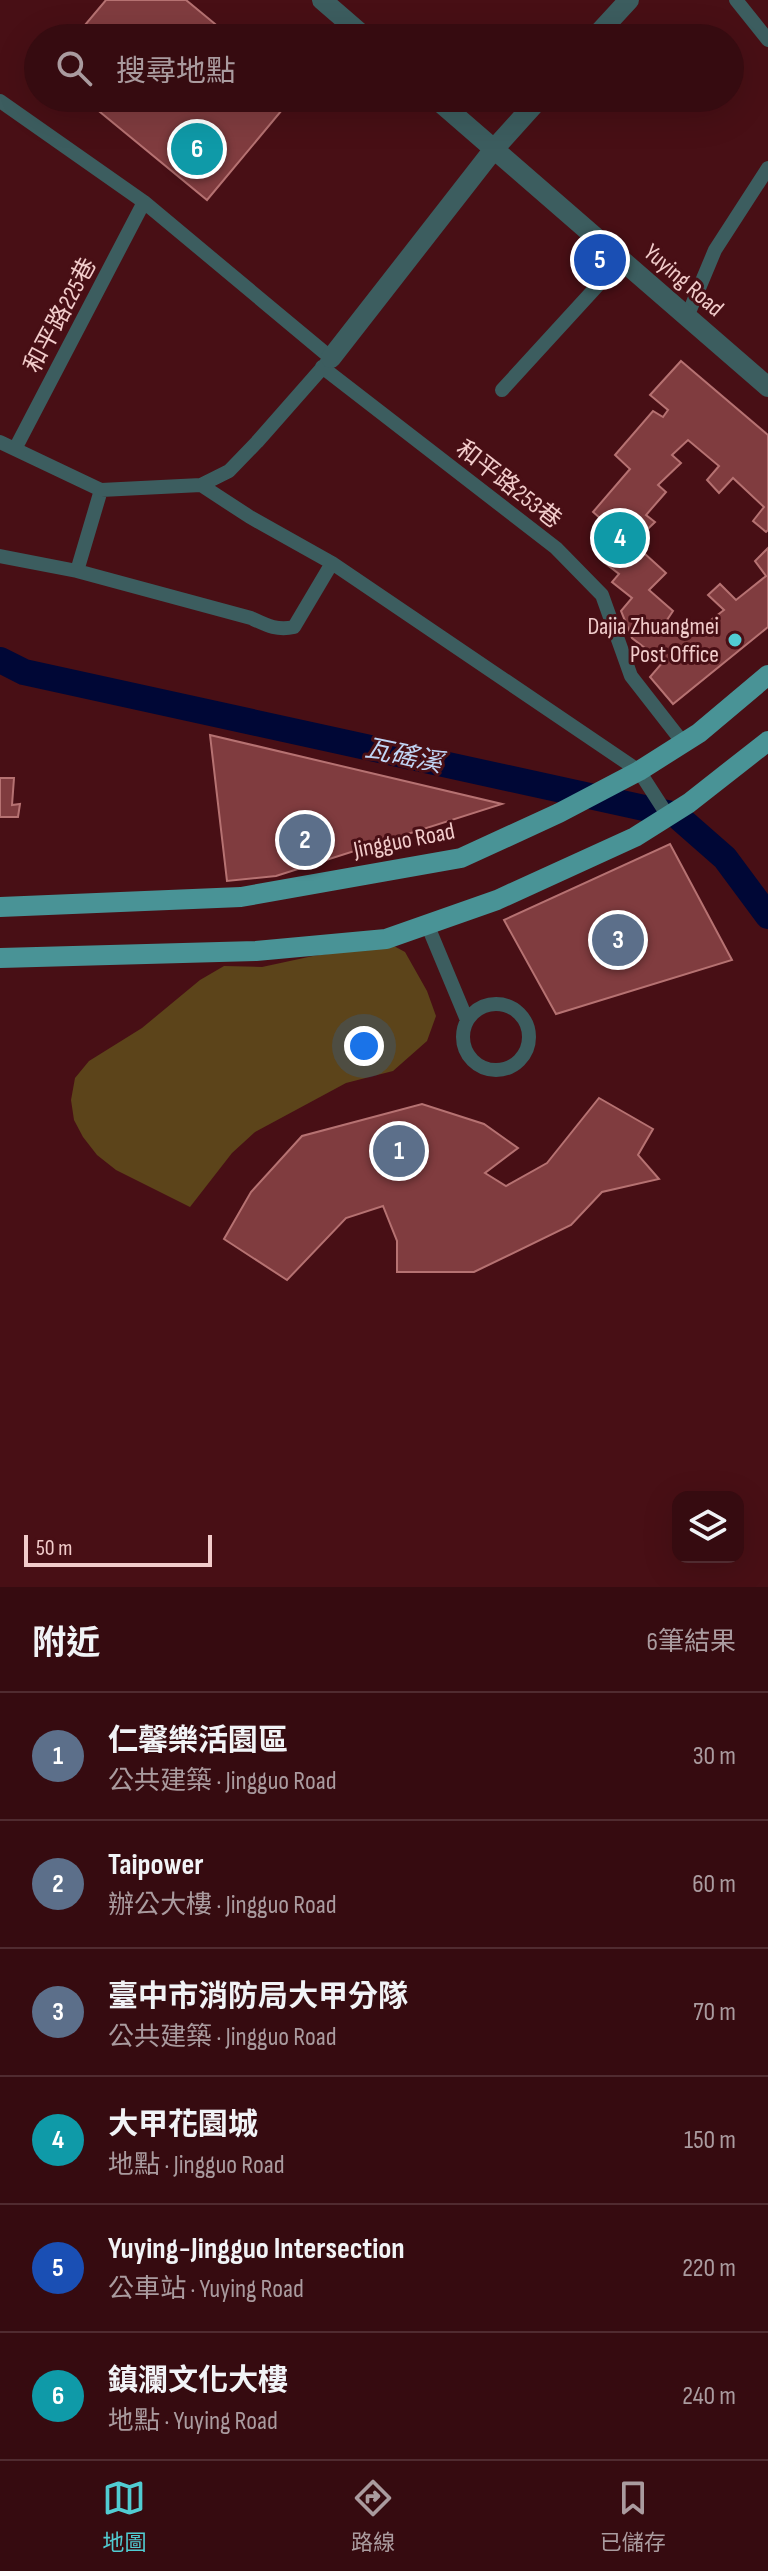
<!DOCTYPE html>
<html lang="zh-TW">
<meta charset="utf-8">
<style>
:root{--surface:#360b10;--page:#3d1419;--text:#f1f3f6;--muted:#aa9b9f;--line:#502b30;--accent:#51ccd2}
body{margin:0;font-family:"Sofia Sans Condensed","Noto Sans TC",sans-serif;background:var(--page);color:var(--text)}
.controls{position:absolute;right:24px;bottom:24px;display:grid;overflow:hidden;border-radius:16px;box-shadow:0 8px 32px #0002}
.controls button{width:72px;height:72px;display:grid;place-items:center;padding:0;border:0;border-bottom:2px solid var(--line);background:var(--surface);color:var(--text);font:40px sans-serif}
.scale{position:absolute;left:24px;bottom:20px;width:188px;box-sizing:border-box;padding-left:8px;border:4px solid #f2cccb;border-top:0;font-size:22px;line-height:28px;white-space:nowrap;color:#f2cccb;-webkit-text-stroke:6px #480f15;paint-order:stroke}
.you{position:absolute;left:364px;top:1046px;width:28px;height:28px;margin:-20px;border:6px solid #fff;border-radius:50%;background:#1a73e8;box-shadow:0 0 0 12px #1a73e833}
.badge{display:grid;place-items:center;width:52px;height:52px;border-radius:50%;background:var(--accent);color:#fff;font-size:26px;font-weight:700}
.pin{position:absolute;translate:-50% -50%;border:4px solid #fff;box-shadow:0 2px 8px #0006}
.list{margin:0;padding:0;list-style:none}
h2{display:flex;justify-content:space-between;align-items:center;height:104px;margin:0;padding:0 32px;font-size:34px}
h2 small{font-size:26px;font-weight:400;color:var(--muted)}
.list li{display:grid;grid-template-columns:52px 1fr auto;gap:24px;align-items:center;box-sizing:border-box;height:128px;padding:0 32px;border-top:2px solid var(--line)}
.list b{display:block;font-size:30px;white-space:nowrap}
.list p{margin:0;font-size:26px;white-space:nowrap;color:var(--muted)}
.list em{font-size:26px;font-style:normal;color:var(--muted)}
.icon{flex:none;width:44px;height:44px;fill:none;stroke:currentColor;stroke-width:2;stroke-linecap:round;stroke-linejoin:round}
.map{position:relative;flex:none;width:768px;height:1587px;overflow:hidden}
.search{position:absolute;background:var(--surface);box-shadow:0 8px 32px #0002;left:24px;right:24px;top:24px;height:88px;display:flex;align-items:center;gap:20px;box-sizing:border-box;padding:0 28px;border-radius:44px;color:var(--muted);font-size:30px}
.sheet{height:872px;background:var(--surface)}
nav{display:flex;justify-content:space-around;align-items:center;box-sizing:border-box;height:112px;border-top:2px solid var(--line);background:var(--surface);font-size:22px;color:var(--muted)}
nav a{display:grid;justify-items:center;gap:4px}
nav .on{color:var(--accent)}
.map>svg:first-child{display:block}
</style>
<div class="map">
<svg width="768" height="1587" viewBox="0 0 768 1587">
<rect width="100%" height="100%" fill="#480f15"/>
<path fill="#5c441a" d="M392,945L405,952L427,991L436,1016L427,1041L393,1071L346,1083L255,1132L232,1153L190,1207L116,1170L97,1155L83,1137L74,1120L71,1100L75,1078L89,1061L142,1028L200,980L224,966L262,967L313,956Z"/>
<g fill="none" stroke-linecap="round" stroke-linejoin="round">
<path stroke="#000736" stroke-width="26" d="M0,660L24,672L676,815L725,858L768,916"/>
</g>
<path fill="#803c3f" stroke="#b67272" stroke-width="2" d="M106,0H186L232,38H74Z
M83,98H292L207,200Z
M681,361L768,435V530L766,532L753,521L764,507L733,478L719,493L707,480L719,466L688,440L672,455L681,463L658,485L666,492L646,515L655,522L633,543L666,573L649,590L673,611L667,620L690,636L724,610L708,595L720,584L736,600L766,576L755,561L768,548V627L673,704L650,677L663,662L632,638L621,611L632,598L612,582L619,574L605,563L608,558L594,548L610,527L593,512L630,469L615,455L653,411L663,417L668,410L650,395Z
M210,735L502,804L276,876L227,881Z
M0,778H14L12,805L20,804L18,817H0Z
M670,844L732,960L556,1014L504,920Z
M599,1098L653,1129L638,1155L659,1179L602,1192L571,1225L474,1272H397V1241L383,1206L346,1218L287,1280L224,1239L251,1192L302,1136L422,1104L484,1124L518,1148L485,1173L506,1186L547,1163Z"/>
<g fill="none" stroke-linecap="round" stroke-linejoin="round">
<path stroke="#3c5d5f" stroke-width="14" d="M736,0L768,40
M0,101L144,202L331,358L257,442L229,471L201,485L101,490L0,442
M687,317L715,250L768,168
M322,367L556,548L602,595L631,676L684,744
M502,390L621,260
M15,449L144,202
M201,485L250,517L332,563L639,771L668,816
M0,556L77,571L251,618C266,625 277,631 294,627L332,563
M77,571L101,490
M427,924L467,1020
M463 1037a33 33 0 1 1 66 0a33 33 0 1 1-66 0Z"/>
<path stroke="#3c5d5f" stroke-width="20" d="M322,0L366,38
M594,38L629,0
M435,98L768,387
M331,358L494,149L540,98"/>
<path stroke="#499396" stroke-width="20" d="M0,907L241,897L461,858L559,813L639,771L699,733L768,675
M0,958L256,951L386,939L497,900L635,837L689,803L768,741"/>
</g>
<circle fill="#51ccd2" stroke="#480f15" stroke-width="3" cx="735" cy="640" r="8"/>
<g text-anchor="middle" stroke-width="6" stroke-linejoin="round" paint-order="stroke">
<g font-size="24" fill="#f2cccb" stroke="#480f15">
<text transform="translate(684 280) rotate(41)" y="8">Yuying Road</text>
<text transform="translate(60 315) rotate(-62)" y="8">和平路225巷</text>
<text transform="translate(509 484) rotate(38)" y="8">和平路253巷</text>
<text transform="translate(404 840) rotate(-11)" y="8">Jingguo Road</text>
</g>
<g font-size="24" fill="#f2cccb" stroke="#480f15" text-anchor="end">
<text x="719" y="634">Dajia Zhuangmei<tspan x="719" dy="28">Post Office</tspan></text>
</g>
<g font-size="26" font-style="italic" fill="#c1d5f5" stroke="#480f15">
<text transform="translate(404 755) rotate(12)" y="9">瓦磘溪</text>
</g>
</g>
</svg>
<div class="controls">
<button><svg class="icon" aria-label="layers" viewBox="0 0 24 24"><path d="M12 4l9 5-9 5-9-5zM3 14l9 5 9-5"/></svg></button>
</div>
<div class="scale">50 m</div>
<div class="you"></div>
<div class="pin badge" style="left:399px;top:1151px;background:#5c6f8a">1</div>
<div class="pin badge" style="left:305px;top:840px;background:#5c6f8a">2</div>
<div class="pin badge" style="left:618px;top:940px;background:#5c6f8a">3</div>
<div class="pin badge" style="left:620px;top:538px;background:#0f9aa8">4</div>
<div class="pin badge" style="left:600px;top:260px;background:#1a4fb4">5</div>
<div class="pin badge" style="left:197px;top:149px;background:#0f9aa8">6</div>
<div class="search"><svg class="icon" aria-label="search" viewBox="0 0 24 24"><circle cx="10" cy="10" r="6"/><path d="M15 15l6 6"/></svg>搜尋地點</div>
</div>
<section class="sheet">
<h2>附近<small>6筆結果</small></h2>
<ul class="list">
<li><span class="badge" style="background:#5c6f8a">1</span><div><b>仁馨樂活園區</b><p>公共建築 · Jingguo Road</p></div><em>30 m</em></li>
<li><span class="badge" style="background:#5c6f8a">2</span><div><b>Taipower</b><p>辦公大樓 · Jingguo Road</p></div><em>60 m</em></li>
<li><span class="badge" style="background:#5c6f8a">3</span><div><b>臺中市消防局大甲分隊</b><p>公共建築 · Jingguo Road</p></div><em>70 m</em></li>
<li><span class="badge" style="background:#0f9aa8">4</span><div><b>大甲花園城</b><p>地點 · Jingguo Road</p></div><em>150 m</em></li>
<li><span class="badge" style="background:#1a4fb4">5</span><div><b>Yuying-Jingguo Intersection</b><p>公車站 · Yuying Road</p></div><em>220 m</em></li>
<li><span class="badge" style="background:#0f9aa8">6</span><div><b>鎮瀾文化大樓</b><p>地點 · Yuying Road</p></div><em>240 m</em></li>
</ul>
</section>
<nav>
<a class="on"><svg class="icon" aria-label="map" viewBox="0 0 24 24"><path d="M3 6l6-2 6 2 6-2v14l-6 2-6-2-6 2zM9 4v14M15 6v14"/></svg>地圖</a>
<a><svg class="icon" aria-label="directions" viewBox="0 0 24 24"><path d="M12 3l9 9-9 9-9-9zM9 14v-3h6M13 9l2 2-2 2"/></svg>路線</a>
<a><svg class="icon" aria-label="saved" viewBox="0 0 24 24"><path d="M7 4h10v16l-5-4-5 4z"/></svg>已儲存</a>
</nav>
